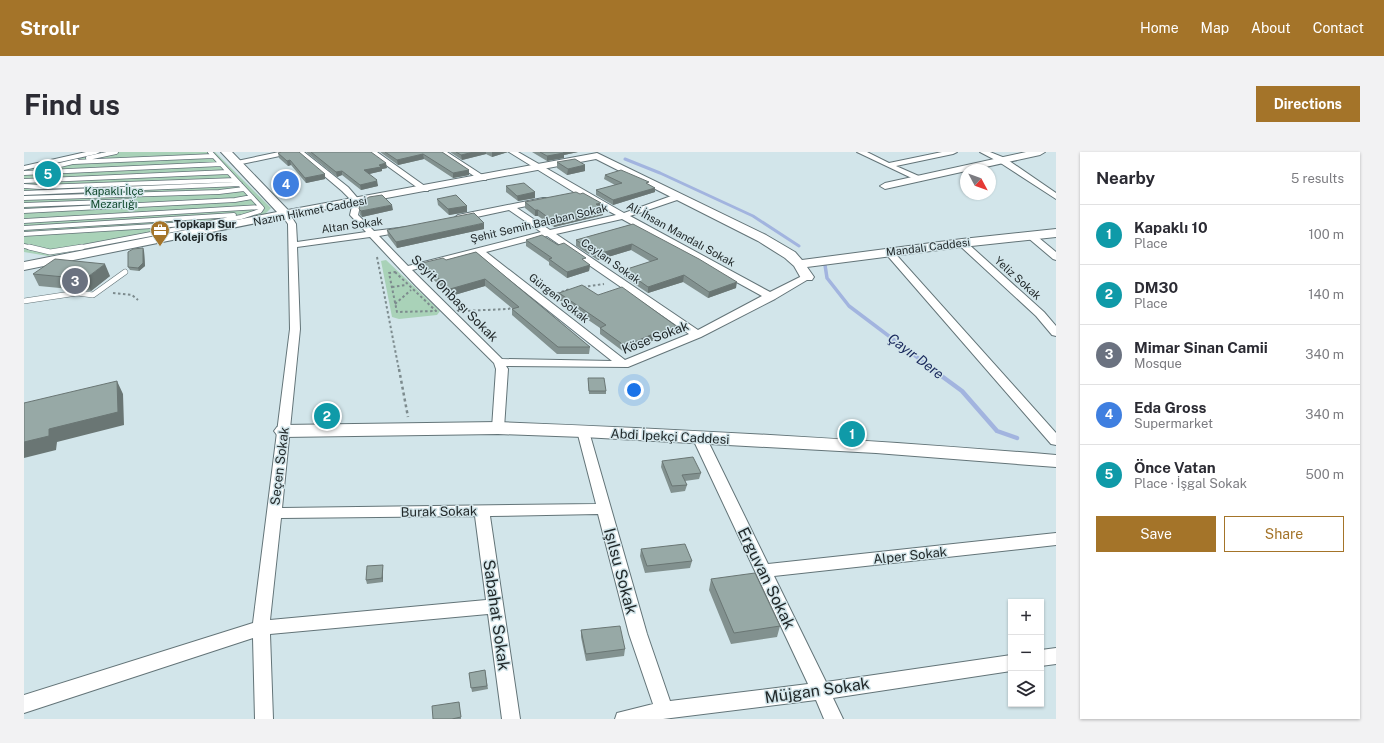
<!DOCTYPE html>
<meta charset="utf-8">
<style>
:root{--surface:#fff;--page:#f2f2f3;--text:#2b2b33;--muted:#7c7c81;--line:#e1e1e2;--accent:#a47429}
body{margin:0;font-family:"Public Sans",sans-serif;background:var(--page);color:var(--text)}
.controls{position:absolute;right:12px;bottom:12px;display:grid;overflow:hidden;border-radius:0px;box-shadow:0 1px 3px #0004}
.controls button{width:36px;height:36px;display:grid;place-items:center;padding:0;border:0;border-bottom:1px solid var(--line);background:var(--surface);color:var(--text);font:20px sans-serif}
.compass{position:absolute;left:936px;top:12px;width:36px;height:36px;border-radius:50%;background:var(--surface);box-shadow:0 1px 3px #0004;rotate:131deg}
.you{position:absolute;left:610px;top:238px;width:14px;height:14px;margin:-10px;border:3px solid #fff;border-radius:50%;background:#1a73e8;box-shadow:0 0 0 6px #1a73e833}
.badge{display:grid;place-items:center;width:26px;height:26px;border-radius:50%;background:var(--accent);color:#fff;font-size:13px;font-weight:700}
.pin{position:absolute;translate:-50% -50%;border:2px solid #fff;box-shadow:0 1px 4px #0006}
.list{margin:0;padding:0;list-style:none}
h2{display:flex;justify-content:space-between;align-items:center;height:52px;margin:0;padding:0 16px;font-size:17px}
h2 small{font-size:13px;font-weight:400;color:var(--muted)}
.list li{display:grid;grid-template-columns:26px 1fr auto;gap:12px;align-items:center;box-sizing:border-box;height:60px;padding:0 16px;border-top:1px solid var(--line)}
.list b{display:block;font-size:15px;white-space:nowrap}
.list p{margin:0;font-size:13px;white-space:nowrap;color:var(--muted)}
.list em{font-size:13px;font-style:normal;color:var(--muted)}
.actions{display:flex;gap:8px;padding:12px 16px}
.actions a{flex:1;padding:9px 0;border:1px solid var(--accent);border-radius:0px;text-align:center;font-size:14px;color:var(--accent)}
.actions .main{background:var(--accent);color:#fff}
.icon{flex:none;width:22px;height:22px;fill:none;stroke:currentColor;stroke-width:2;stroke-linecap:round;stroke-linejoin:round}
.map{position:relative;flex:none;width:1032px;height:567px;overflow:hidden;border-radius:0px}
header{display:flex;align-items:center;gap:24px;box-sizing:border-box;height:56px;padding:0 20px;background:var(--accent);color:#fff}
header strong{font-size:19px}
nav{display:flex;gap:22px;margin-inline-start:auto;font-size:14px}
.intro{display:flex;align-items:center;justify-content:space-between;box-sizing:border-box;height:96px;padding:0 24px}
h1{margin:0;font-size:28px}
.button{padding:10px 18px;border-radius:0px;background:var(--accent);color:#fff;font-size:14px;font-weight:700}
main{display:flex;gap:24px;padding:0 24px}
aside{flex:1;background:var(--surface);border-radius:0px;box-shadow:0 1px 3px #0004}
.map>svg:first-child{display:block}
</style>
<header>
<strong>Strollr</strong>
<nav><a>Home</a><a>Map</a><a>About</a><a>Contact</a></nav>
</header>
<div class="intro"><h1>Find us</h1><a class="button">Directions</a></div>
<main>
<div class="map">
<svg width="1032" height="567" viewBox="0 0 1032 567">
<rect width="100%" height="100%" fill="#d2e5ea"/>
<path fill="#a9d2b8" d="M85,0H191L247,56L240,63L24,104L0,100V19Z
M362,108L416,159L413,163L375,167L368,165L357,109Z"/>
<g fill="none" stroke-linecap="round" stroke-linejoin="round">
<path stroke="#a2b4df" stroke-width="3" d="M601,7L636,21L729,64L775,94"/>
<path stroke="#a2b4df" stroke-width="3.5" d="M801,113L803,126L825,154L910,218"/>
<path stroke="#a2b4df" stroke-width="4.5" d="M908,217L938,239L973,279L993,286"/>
<g stroke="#637478" stroke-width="5.5">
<path id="lane-far1" d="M64,6L92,0
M50,10L189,4
M15,18L53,9
M0,21L197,12
M0,29L204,20
M0,34L16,35L212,28
M0,41L216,32
M0,46L195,40L220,37
M0,53L108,49
M0,59L211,48L228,45
M0,69L237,55
M0,76L210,63
M0,82L162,72
M0,94L9,96
M53,96L217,65L236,59L238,56L186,0"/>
</g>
<g stroke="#637478" stroke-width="6">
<path id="lane" d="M5,95L26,100L58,95
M0,149L53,141L69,143L101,120"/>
</g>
<g stroke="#637478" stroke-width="2">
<path id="street" d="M62,0H76L72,2L0,18V14Z
M255,0H269L265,2L213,13L209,11L213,9Z
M272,0H280L324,35L337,50L334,63L350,79L383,75L384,77L383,79L355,84L384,114L517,80L485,58L434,69L431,68L430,66L434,63L519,46H522L523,48L522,50L493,56L526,78L592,63L553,42L485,0H494L600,61L650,43H656V47L606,64L746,140L780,123H786L788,125L751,147L677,185L604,215L482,214L484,217L480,276L479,279L474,280L469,279L468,276L472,217L470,211L392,134L346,85L273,95L276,177L258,356L572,352L553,279L554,276L559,275L564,276L623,482L646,549L784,532L668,285L670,282L675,281L680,282L682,285L744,412L1032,381V393L750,424L802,530L987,503V519L809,546L819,567H800L792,548L639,567H591L593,561L629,552L605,482L574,362L466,364L496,567H478L464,462L246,482L249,567H231L229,486L0,561V543L229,471L266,177L264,72L258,63L259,61H265L272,72L273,90L342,80L326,63L329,50L318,39ZM598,67L738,144L674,178L532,82ZM523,84L665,182L601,208L462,100ZM453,102L588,209L478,207L388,118ZM451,364L462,448L246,468L257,366Z
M344,0H353L405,37L404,39H398Z
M414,0H423L463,26L462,28H456Z
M833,0H843L865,11L918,0H933L929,2L872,14L897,25V29H894Z
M956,0H966L981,6L1032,41V47L975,10Z
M1006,80L1009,81L1032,100V108L1029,107L1003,85L1002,83L1003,81Z
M938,88L941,89L1020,160L1032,174V184L1028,183L1012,164L935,93L933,91Z
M865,97L868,98L1032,281V293L1027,292L862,102L860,100L862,98Z
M1032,496V512L1017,514V498Z"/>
</g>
<g stroke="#637478" stroke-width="2">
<path id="secondary" d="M197,0H208L264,58L573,1L742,83L771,100L778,108L938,87L1032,77V85L938,95L783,115L790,125L788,128H778L770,114L761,106L734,89L572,7L282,61L0,118V110L253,60Z
M1002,0H1021L1016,3L948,18H942V19L861,37L856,34L861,31Z
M474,270C660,277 846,288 1032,303V315L852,301L559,285L474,282L259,285L253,283L250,279L253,275L259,273Z"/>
</g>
<path stroke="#7d8b8e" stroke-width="2" stroke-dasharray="2.5 2.5" stroke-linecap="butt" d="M353,105L375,218
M371,120L412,159L373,160L365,121Z
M368,135L382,133
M559,135L580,132
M89,141L108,143L114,148
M528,143L546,137
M371,152L387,138
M439,159L484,157L491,155"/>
<path stroke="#7d8b8e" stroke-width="2.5" stroke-dasharray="3 3" stroke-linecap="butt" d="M375,217L384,265"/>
<use href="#lane-far1" stroke="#fff" stroke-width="4"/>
<use href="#lane" stroke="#fff" stroke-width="5"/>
<use href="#street" fill="#fff" fill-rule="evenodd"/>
<use href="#secondary" fill="#fff" fill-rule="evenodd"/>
</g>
<path fill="#82918f" d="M282,0H347L363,16L358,17V19L345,22L354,33V34L337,38L318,23L313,25Z
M356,0H418L445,18V23L429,26L400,7L374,13Z
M426,0H484L468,5L462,2L438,8Z
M508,0H554L540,3V6L523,9Z
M254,1L301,27L282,31L267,13L264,14L255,6Z
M533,10L561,13V19L543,23L533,16Z
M581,23L624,32L631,36V40L589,53L572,43V38L591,33L580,27Z
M482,34L511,40V46L494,49L482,40Z
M413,47L443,54V60L425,63L414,53Z
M501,50L577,55L579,57V63L530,75L514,64H511L501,56Z
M335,57L369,58L338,65L336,63Z
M609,72L712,136L684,146L659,130L624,141L600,125V118L627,110L607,98L574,108L552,94V88Z
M460,77L373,96L364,84L363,78Z
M502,88L534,93L566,113L565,119L543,126L525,113V110L502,94Z
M119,96L120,99L121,114L115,119L106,118L104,115Z
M452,100L566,195L565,202H533L488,163V157H489L461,134L427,144L398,117V111L422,108Z
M9,122L86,124L67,139L15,134Z
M535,141L574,143L651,180L630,189H628L600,200L576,182V176L535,148Z
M564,226L582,239V242H565Z
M638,309L677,321L675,327L661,329L663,333L661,339L647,341L637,315Z
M617,397L668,409L666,416L621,421L616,404Z
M359,416V430L343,432L342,428Z
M687,427L756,474L753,485L707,492L685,438Z
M557,478L601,497L600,504L562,509L557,485Z
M461,518L464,537L448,540L445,521Z
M435,550L437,567H409Z"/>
<path fill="#6a7674" d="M450,0H462V2L438,8L437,3Z
M468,0H484L468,5Z
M537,0H554L540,3V6L523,9V4Z
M399,2L400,7L374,13L373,8Z
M266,8L267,13L264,14L263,9Z
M362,11L363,16L358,17V19L341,23L340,18L355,13Z
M561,13V19L543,23L544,17Z
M445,18V23L429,26V21Z
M318,19V23L313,25L312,20Z
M301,22V27L282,31L281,26Z
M353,28L354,34L337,38L336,33Z
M631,36V40L589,53V48Z
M511,40V46L494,49L493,44Z
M577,51V56L572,52Z
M368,53L369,58L338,65L337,59Z
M443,54V60L425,63L424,57Z
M579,57V63L530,75V70Z
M511,58H514V64H511Z
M460,71V77L373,96L372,90Z
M608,92L607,98L574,108V102Z
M119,96L120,99L121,114L115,119L114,116Z
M81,112L86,124L67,139L61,127Z
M566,113L565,119L543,126V120Z
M660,123L659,130L624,141V135Z
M461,127V134L427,144L426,137Z
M713,130L712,136L684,146L685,140Z
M652,174L651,180L630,189V183Z
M629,182L628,189L600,200L601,194Z
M93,229L99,242L100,273L33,290L32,298L0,306V290L25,277Z
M359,413V430L358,426Z"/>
<path fill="#97a9a6" stroke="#6a7674" d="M258,0H275L301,22L281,26L266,8L263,9L254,1Z
M287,0H347L362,11L355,13L357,15L340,18L353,28H352L353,29L336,33L318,19L312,20Z
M361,0H418L445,18L429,21L399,2L373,8Z
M432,0H450L437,3Z
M516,0H539L540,1L523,4Z
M551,7L561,13L544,17L533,10Z
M597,18L625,30L622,31L631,36L589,48L572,38L598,31L581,23Z
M500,31L511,40L493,44L482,34Z
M552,40L556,42L559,41L577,51L572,52L579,57L530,70L514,58H511L501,50Z
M358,43L368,53L337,59L335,57L336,51L345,45Z
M432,43L443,54L424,57L413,47Z
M450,61L460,71L372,90L363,78Z
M609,72L675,107L713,130L685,140L660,123L624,135L600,118L634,107L608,92L574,102L552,88Z
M518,83L534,93L540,91L562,106L558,107L566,113L543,120L525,107L528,106L502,88Z
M119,96V111L114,116L104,115V100L109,97Z
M452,100L566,195H534L488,157L495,155L461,127L426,137L398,111L419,106L422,108Z
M31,107L81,112L61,127L9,122Z
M558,133L574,143L598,135L652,174L630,183L629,182L601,194L576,176L582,173L535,141Z
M564,226H580L582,239H565Z
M93,229L94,260L25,277V284L0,290V251Z
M669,305L677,321L658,323L663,333L648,334L638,309Z
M661,392L668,409L623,414L617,397Z
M359,413L358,426L342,428L343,414Z
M731,421L756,474L710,481L687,427Z
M596,474L601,497L562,502L557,478Z
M461,518L463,534L447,536L445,521Z
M435,550L437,565L428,567H409L408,554Z"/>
<defs>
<g id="office-pin" transform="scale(1)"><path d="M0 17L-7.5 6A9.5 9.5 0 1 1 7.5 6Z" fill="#a47429" stroke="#d2e5ea"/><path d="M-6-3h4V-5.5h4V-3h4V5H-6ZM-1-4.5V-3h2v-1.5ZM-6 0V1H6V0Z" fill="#fff"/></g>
</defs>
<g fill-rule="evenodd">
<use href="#office-pin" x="136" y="78"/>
</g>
<g text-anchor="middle" stroke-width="3" stroke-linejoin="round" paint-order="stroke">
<g font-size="11" fill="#124a2e" stroke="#d2e5ea">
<text x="90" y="43">Kapaklı İlçe<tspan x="90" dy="13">Mezarlığı</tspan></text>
</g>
<g font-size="11" fill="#22292a" stroke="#d2e5ea">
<text transform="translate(286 59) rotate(-11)" y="4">Nazım Hikmet Caddesi</text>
<text transform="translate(515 71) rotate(-13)" y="4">Şehit Semih Balaban Sokak</text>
<text transform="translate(328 73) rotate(-8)" y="4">Altan Sokak</text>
<text transform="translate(657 82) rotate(29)" y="4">Ali İhsan Mandalı Sokak</text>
<text transform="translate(904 95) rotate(-7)" y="4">Mandalı Caddesi</text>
<text transform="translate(587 109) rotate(35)" y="4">Ceylan Sokak</text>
<text transform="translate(994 126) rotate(42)" y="4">Yeliz Sokak</text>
<text transform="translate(535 146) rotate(38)" y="4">Gürgen Sokak</text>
</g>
<g font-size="11" font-weight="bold" fill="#22292a" stroke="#d2e5ea" text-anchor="start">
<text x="150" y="76">Topkapı Sur<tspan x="150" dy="13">Koleji Ofis</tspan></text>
</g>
<g font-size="13" fill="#22292a" stroke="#d2e5ea">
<text transform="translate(431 146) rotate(45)" y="5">Seyit Onbaşı Sokak</text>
<text transform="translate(631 185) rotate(-21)" y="5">Köse Sokak</text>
<text transform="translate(646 284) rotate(3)" y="5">Abdi İpekçi Caddesi</text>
<text transform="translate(255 314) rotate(-83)" y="5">Seçen Sokak</text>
<text transform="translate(415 359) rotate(-1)" y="5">Burak Sokak</text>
<text transform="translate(886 403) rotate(-6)" y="5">Alper Sokak</text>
</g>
<g font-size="14" font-style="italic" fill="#18285c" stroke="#d2e5ea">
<text transform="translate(892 204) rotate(37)" y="5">Çayır Dere</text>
</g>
<g font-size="16" fill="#22292a" stroke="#d2e5ea">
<text transform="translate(597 419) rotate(75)" y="6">Işılsu Sokak</text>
<text transform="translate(743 426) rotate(64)" y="6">Erguvan Sokak</text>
<text transform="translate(473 463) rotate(82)" y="6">Sabahat Sokak</text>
<text transform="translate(793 538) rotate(-8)" y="6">Müjgan Sokak</text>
</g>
</g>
</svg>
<div class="controls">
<button>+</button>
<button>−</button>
<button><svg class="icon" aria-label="layers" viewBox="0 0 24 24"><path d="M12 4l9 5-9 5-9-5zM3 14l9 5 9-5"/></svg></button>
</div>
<svg class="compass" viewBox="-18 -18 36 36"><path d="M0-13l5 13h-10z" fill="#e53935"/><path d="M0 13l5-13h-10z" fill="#7c7c81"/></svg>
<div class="you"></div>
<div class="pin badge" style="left:828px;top:282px;background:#0f9aa8">1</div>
<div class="pin badge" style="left:303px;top:264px;background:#0f9aa8">2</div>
<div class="pin badge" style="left:51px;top:129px;background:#6b7280">3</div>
<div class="pin badge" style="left:262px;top:32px;background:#3f7fe0">4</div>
<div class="pin badge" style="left:24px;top:22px;background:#0f9aa8">5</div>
</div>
<aside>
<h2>Nearby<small>5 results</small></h2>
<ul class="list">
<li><span class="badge" style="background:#0f9aa8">1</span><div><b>Kapaklı 10</b><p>Place</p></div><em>100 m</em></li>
<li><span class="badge" style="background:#0f9aa8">2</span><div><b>DM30</b><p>Place</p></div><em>140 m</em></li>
<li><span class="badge" style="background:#6b7280">3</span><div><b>Mimar Sinan Camii</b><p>Mosque</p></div><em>340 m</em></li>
<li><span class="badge" style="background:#3f7fe0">4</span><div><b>Eda Gross</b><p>Supermarket</p></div><em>340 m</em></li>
<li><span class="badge" style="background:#0f9aa8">5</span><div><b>Önce Vatan</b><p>Place · İşgal Sokak</p></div><em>500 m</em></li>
</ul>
<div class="actions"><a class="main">Save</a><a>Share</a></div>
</aside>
</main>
